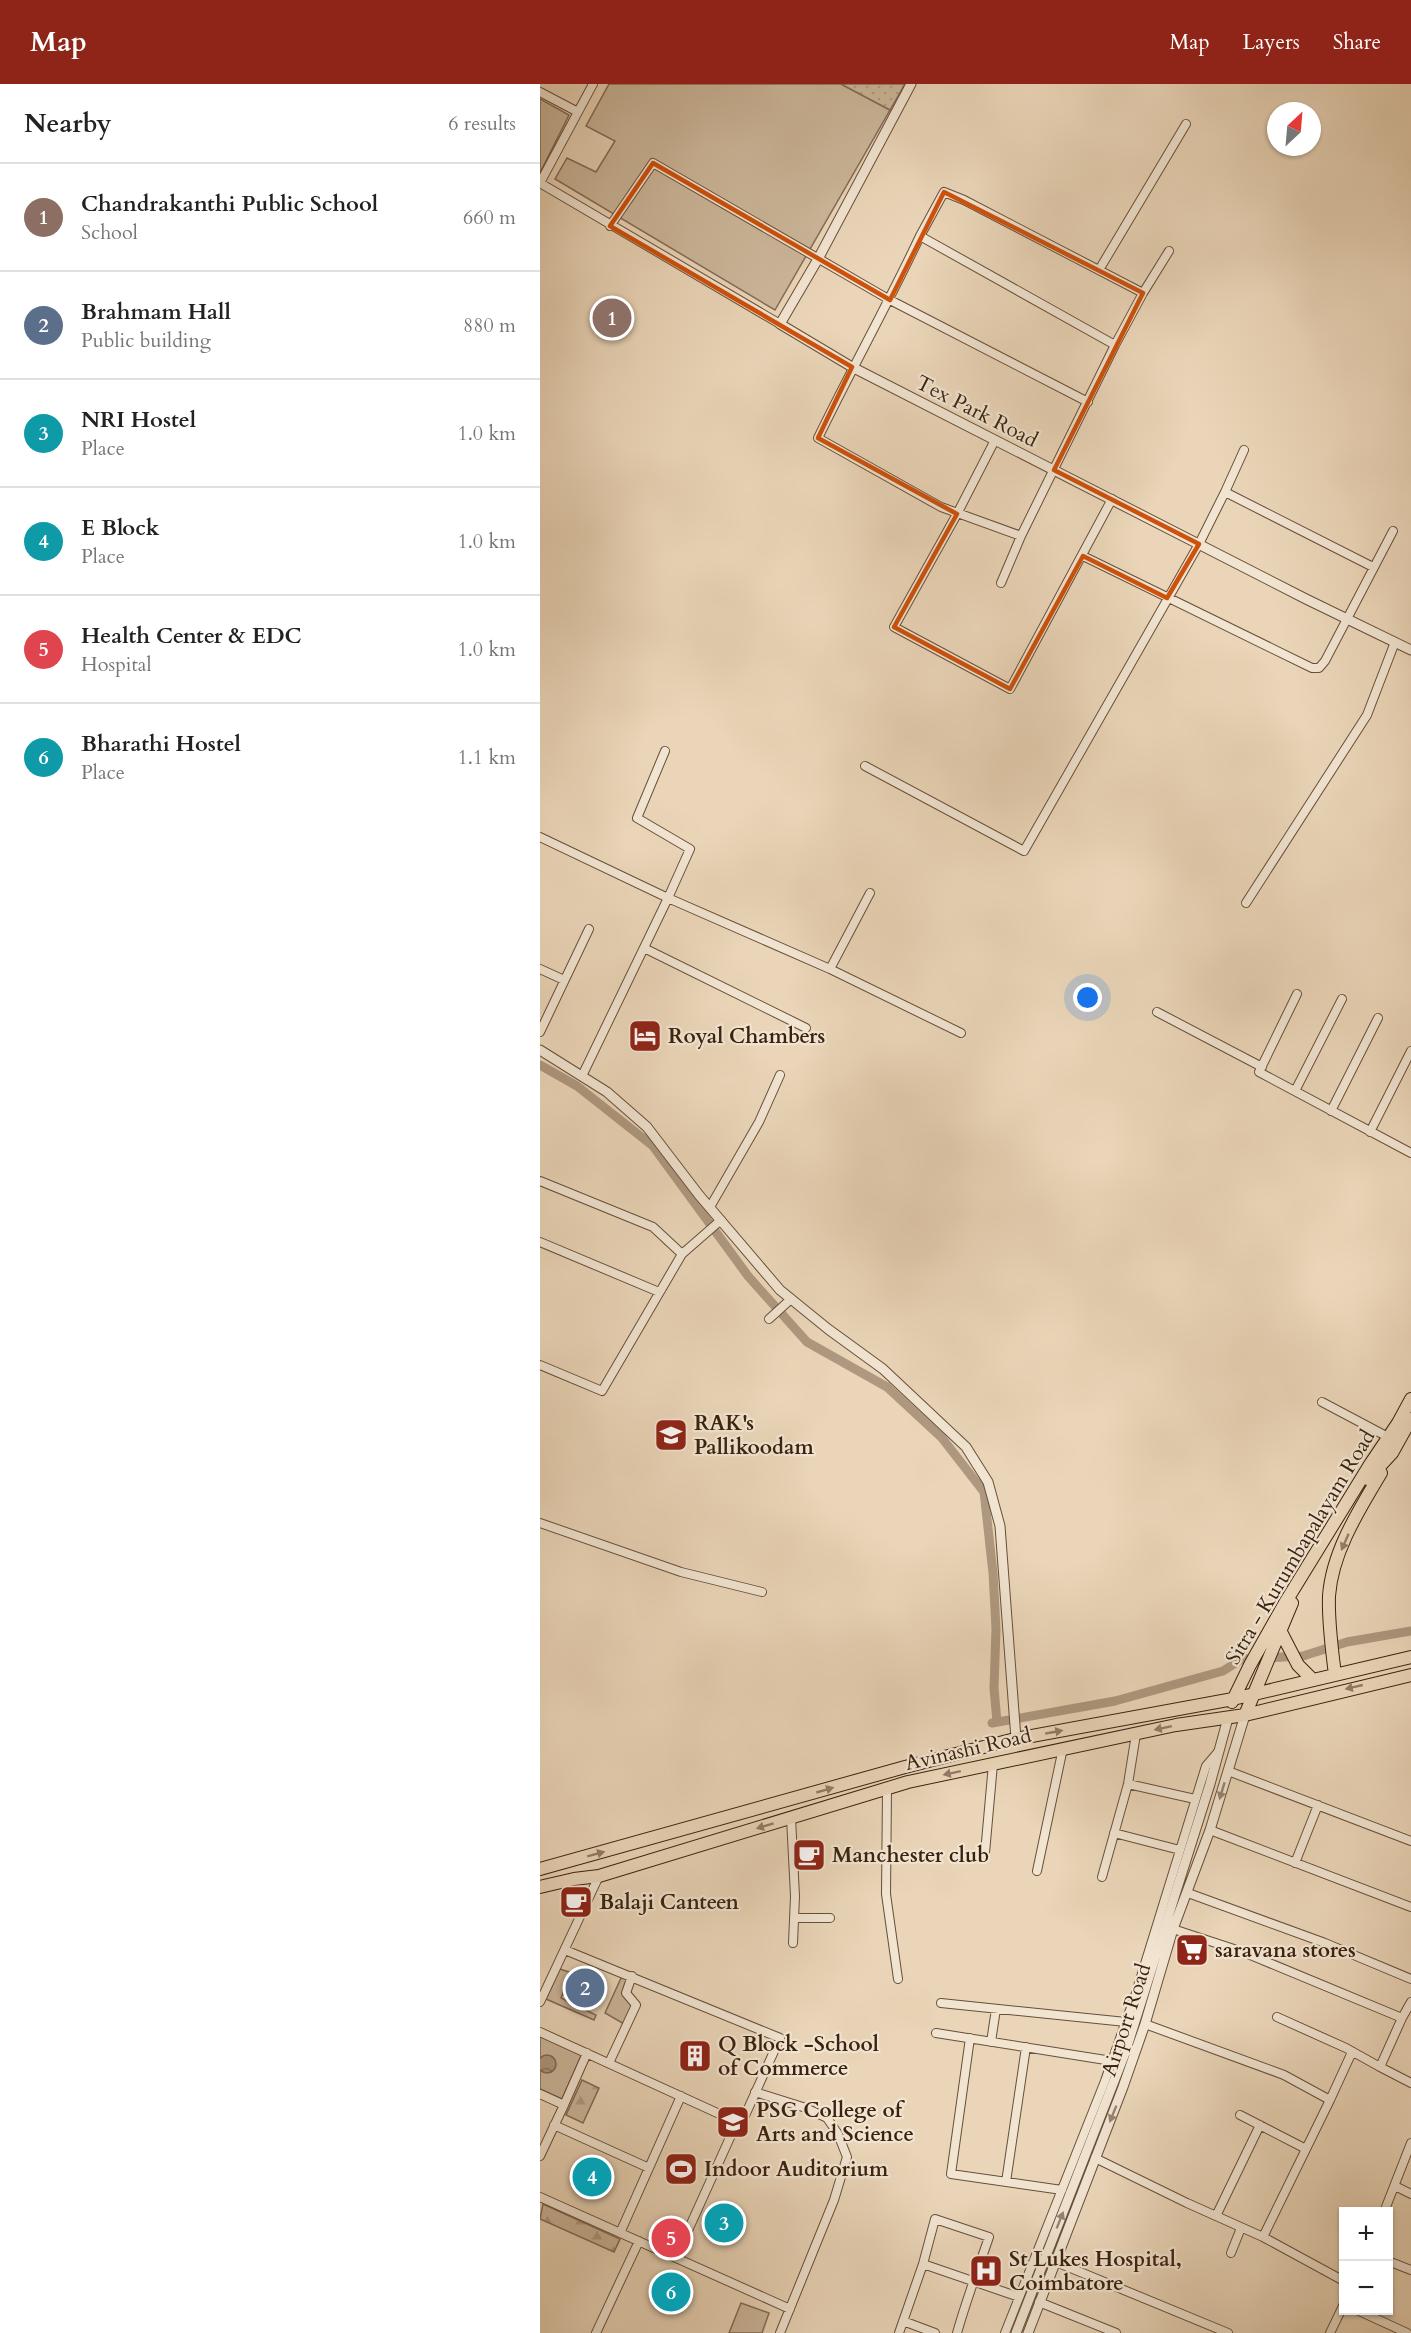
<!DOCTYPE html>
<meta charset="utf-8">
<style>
:root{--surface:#fff;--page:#f6f6f6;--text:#222;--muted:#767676;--line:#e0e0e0;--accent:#8f2418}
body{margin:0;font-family:Cardo,serif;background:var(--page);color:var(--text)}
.controls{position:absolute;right:18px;bottom:18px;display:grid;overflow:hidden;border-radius:0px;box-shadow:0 2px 4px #0004}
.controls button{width:54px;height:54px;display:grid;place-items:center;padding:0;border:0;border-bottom:2px solid var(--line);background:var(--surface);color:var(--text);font:30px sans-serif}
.compass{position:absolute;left:727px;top:18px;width:54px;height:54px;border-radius:50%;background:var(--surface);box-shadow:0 2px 4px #0004;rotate:26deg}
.you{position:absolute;left:548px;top:914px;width:21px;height:21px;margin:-15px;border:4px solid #fff;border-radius:50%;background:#1a73e8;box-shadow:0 0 0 9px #1a73e833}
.badge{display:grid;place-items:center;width:39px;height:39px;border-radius:50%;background:var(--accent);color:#fff;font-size:20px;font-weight:700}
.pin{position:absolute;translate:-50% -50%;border:3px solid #fff;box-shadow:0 2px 6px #0006}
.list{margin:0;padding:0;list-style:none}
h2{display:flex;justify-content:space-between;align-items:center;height:78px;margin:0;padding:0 24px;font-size:26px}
h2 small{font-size:20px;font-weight:400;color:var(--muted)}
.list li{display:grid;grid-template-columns:39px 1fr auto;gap:18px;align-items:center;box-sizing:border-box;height:108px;padding:0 24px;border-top:2px solid var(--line)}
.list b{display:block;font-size:22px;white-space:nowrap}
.list p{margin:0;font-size:20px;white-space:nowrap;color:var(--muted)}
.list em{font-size:20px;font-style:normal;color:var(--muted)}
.map{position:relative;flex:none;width:871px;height:2249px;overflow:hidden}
header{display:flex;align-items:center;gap:36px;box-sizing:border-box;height:84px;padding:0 30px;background:var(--accent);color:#fff}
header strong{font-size:28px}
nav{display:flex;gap:33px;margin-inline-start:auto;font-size:21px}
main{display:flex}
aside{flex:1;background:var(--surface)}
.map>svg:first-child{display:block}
</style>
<header>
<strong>Map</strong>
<nav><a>Map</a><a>Layers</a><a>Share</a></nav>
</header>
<main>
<aside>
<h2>Nearby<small>6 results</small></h2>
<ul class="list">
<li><span class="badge" style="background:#8d6e63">1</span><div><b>Chandrakanthi Public School</b><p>School</p></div><em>660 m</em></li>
<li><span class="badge" style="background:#5c6f8a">2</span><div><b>Brahmam Hall</b><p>Public building</p></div><em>880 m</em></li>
<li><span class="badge" style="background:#0f9aa8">3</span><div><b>NRI Hostel</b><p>Place</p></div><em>1.0 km</em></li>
<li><span class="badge" style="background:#0f9aa8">4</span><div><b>E Block</b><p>Place</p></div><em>1.0 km</em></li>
<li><span class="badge" style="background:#e0444e">5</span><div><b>Health Center &amp; EDC</b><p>Hospital</p></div><em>1.0 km</em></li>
<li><span class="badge" style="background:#0f9aa8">6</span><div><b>Bharathi Hostel</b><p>Place</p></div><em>1.1 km</em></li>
</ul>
</aside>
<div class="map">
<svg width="871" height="2249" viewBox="0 0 871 2249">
<defs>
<pattern id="forest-firs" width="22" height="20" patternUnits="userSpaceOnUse" patternTransform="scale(1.5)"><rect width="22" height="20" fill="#ccb79b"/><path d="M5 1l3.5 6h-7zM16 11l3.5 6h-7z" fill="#b09d84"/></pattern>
<pattern id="park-dots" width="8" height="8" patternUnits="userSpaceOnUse" patternTransform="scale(1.5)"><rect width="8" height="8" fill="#ccb79b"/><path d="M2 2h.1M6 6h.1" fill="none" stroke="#b09d84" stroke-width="1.8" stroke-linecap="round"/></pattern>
<pattern id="water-waves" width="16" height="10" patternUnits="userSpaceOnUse" patternTransform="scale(1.5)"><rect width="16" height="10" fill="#ae987f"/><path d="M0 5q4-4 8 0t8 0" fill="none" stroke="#8f7c66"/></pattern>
</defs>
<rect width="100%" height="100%" fill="#ead5b8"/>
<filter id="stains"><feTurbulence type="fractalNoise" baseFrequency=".00333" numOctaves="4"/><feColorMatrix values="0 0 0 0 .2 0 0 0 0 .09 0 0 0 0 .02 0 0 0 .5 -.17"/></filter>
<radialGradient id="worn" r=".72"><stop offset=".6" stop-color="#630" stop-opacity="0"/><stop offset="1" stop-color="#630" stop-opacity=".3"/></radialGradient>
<path fill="#ccb79b" stroke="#846c55" stroke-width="1.5" d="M69,0H301L350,26L235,226L15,95L27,74L56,88L75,57L46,42Z
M0,15L29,31L0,89Z
M20,1885L32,1889L21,1914L56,1931L54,1936L6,1915Z
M82,1892L88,1895L82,1910L92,1918L93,1924L84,1940L65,1929Z
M0,1951L42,1970L22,2015L0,2005Z
M201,2219L229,2229L222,2249H189Z"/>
<path fill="url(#forest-firs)" stroke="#846c55" stroke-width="1.5" d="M42,1996L59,2004L43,2039L26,2031Z
M3,2120L80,2155L74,2168L0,2135Z"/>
<path fill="url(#park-dots)" stroke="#846c55" stroke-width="1.5" d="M301,0H365L350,26Z"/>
<path fill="url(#water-waves)" stroke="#806952" stroke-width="1.5" d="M-2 1980a9 9 0 1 1 18 0a9 9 0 1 1-18 0Z"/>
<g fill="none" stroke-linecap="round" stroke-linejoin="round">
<path stroke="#ae987f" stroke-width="9" d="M0,981L37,1002L113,1062L208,1192L267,1258L347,1303L402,1354L444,1408L453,1489L456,1545L454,1604L457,1638
M452,1639L575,1617L683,1587L702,1575L763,1572L807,1558L871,1547"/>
<g stroke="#674f39" stroke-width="10">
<path id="minor" d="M0,8L38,28
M1,97L53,0
M0,99L240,240
M70,142L113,79L350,216L548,318
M380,152C348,220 311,286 278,354L401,423L481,452
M559,186L646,40
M603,209L629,167
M455,356L417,430L354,543L470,605L572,415
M704,366L685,408L833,483
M543,472L772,584H779L785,577L853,447
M461,499L481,452L575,261L603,209L424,116L404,108L380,152L575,261
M325,682L484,767L659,460L685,408
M0,753L128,814L150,765L97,734L125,667
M706,819L827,631L855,558
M104,864L266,944
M0,885L24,896
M290,885L421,949
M757,910L719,988L871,1069
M617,928L722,983
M0,948L49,845
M42,992L128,814L290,885L330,809
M755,1007L802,915
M791,1027L838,934
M830,1048L871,967
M0,1097L113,1143L142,1170
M170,1123L219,1038L240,991
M0,1158L119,1208
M229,1235L251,1215
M0,1281L62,1307L142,1170L181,1136
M782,1318L848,1353
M0,1439L141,1488L222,1508
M688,1687L871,1757
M588,1700L655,1715
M347,1705L346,1810L358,1895
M251,1734L255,1812L253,1859
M670,1746L871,1823
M574,1749L640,1766
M445,1769L453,1680
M755,1779L778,1721
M497,1787L523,1664
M562,1793L588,1700L596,1650
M648,1809L785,1859L871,1895
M254,1834H290
M633,1845L703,1868L862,1934L840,1983L871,1999
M0,1918L59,1792
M401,1919L586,1938
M737,1933L806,1964L840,1983
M862,1934L871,1918
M605,1940L744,1991L790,2016L723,2153L804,2197
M0,1948L197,2038L203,2036L240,1954L25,1866
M396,1949L572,1977
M430,1954L411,2090L522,2106
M451,1958L456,1925
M69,1979L96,1921L86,1909L92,1892
M215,2008L266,2024L287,2034L298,2050L307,2073L294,2116L240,2249
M0,2010L24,2021L0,2072
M790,2016L812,1968
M24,2021L47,1969
M700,2031L766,2065
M14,2041L109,2084
M555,2074L647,2119L723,2153
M466,2098L486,1963
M855,2102L871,2110
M0,2113L250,2225
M844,2128L871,2059
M676,2132L720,2041
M80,2149L141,2012
M691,2169L701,2144
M136,2173L197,2038
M848,2177L871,2186
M516,2178L688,2249
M499,2218L576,2249
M817,2226L867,2249
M363,2237L395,2249
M56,2249L99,2157
M359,2249L383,2180
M417,2249C426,2217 438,2185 449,2153L395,2135L383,2180L479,2213
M465,2249L565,1997L596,1909L666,1682L678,1668
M790,2249L804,2220"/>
</g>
<g stroke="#674f39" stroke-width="11">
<path id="tertiary" d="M371,0L278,175L240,240L312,283L766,515L871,566
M0,966L67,1008L107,1043L159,1111L240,1206L288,1245L343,1285L426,1363L448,1398L460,1442L476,1655
M476,2249L585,1969L670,1700L688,1634
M488,2249L583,2003L605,1940L633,1845L670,1746L705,1631"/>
</g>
<g stroke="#3b220f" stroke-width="14">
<path id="primary" d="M828,1395L852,1369L871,1335
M741,1548L758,1581L773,1596
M795,1591C792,1565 788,1539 789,1512C792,1468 819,1426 841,1389
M692,1618L710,1581L745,1519L831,1379L858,1339L871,1315
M705,1631L752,1519
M0,1785L365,1683L475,1655L693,1615L871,1573
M0,1803L34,1795L59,1792L368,1698L636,1641L705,1631L871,1591"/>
</g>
<use href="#minor" stroke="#f1e4d1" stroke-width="8"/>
<use href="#tertiary" stroke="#f1e4d1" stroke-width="9"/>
<use href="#primary" stroke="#ead5b8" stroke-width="12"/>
</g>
<defs><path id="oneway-solid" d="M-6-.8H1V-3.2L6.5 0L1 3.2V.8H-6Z" transform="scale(1.5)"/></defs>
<g fill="#927c64">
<use href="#oneway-solid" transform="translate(805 1458) rotate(114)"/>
<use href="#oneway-solid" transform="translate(814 1603) rotate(167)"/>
<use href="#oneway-solid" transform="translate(623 1644) rotate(168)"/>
<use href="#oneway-solid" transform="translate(514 1648) rotate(-10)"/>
<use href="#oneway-solid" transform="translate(412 1689) rotate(168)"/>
<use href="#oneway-solid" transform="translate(285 1706) rotate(-16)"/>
<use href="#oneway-solid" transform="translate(225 1742) rotate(163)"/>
<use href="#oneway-solid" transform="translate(56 1770) rotate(-15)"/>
</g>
<g fill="#968370">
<use href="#oneway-solid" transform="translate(682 1707) rotate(107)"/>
<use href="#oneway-solid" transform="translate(573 2030) rotate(112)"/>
<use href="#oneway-solid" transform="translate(520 2136) rotate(-68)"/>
</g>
<path fill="none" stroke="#ce510c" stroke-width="4.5" stroke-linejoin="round" d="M113,79L350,216L404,108L603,209L514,386L659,460L627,514L543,472L470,605L354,543L417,430L278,354L312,283L70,142Z"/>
<defs>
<g id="hotel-square" transform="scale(1.725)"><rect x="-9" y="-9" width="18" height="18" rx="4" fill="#8f2418" stroke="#f1e4d1"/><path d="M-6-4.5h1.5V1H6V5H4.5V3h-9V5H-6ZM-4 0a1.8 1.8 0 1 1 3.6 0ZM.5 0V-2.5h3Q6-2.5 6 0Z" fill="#fff"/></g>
<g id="school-square" transform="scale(1.725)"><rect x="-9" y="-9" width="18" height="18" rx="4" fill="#8f2418" stroke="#f1e4d1"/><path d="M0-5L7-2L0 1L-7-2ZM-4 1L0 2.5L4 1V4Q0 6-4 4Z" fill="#fff"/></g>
<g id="cafe-square" transform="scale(1.725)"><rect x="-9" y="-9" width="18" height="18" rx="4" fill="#8f2418" stroke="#f1e4d1"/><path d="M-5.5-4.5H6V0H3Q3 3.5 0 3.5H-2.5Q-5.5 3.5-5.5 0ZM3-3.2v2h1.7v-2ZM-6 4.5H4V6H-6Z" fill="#fff"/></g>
<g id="supermarket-square" transform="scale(1.725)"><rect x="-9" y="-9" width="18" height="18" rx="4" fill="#8f2418" stroke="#f1e4d1"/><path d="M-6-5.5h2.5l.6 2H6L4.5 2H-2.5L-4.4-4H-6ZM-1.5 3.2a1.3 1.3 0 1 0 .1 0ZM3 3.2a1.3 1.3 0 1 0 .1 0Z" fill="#fff"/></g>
<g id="building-square" transform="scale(1.725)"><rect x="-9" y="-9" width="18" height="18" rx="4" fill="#8f2418" stroke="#f1e4d1"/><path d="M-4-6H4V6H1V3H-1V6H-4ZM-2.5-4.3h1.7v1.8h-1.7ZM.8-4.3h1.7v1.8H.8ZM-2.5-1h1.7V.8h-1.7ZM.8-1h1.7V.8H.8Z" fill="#fff"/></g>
<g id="university-square" transform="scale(1.725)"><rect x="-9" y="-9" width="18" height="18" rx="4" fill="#8f2418" stroke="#f1e4d1"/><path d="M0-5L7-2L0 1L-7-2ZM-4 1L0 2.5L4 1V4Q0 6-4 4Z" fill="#fff"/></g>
<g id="stadium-square" transform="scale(1.725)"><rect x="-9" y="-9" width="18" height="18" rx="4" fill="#8f2418" stroke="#f1e4d1"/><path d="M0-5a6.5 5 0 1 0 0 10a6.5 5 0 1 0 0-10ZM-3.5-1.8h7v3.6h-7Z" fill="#fff"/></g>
<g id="hospital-square" transform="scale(1.725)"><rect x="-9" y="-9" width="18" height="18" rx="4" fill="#8f2418" stroke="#f1e4d1"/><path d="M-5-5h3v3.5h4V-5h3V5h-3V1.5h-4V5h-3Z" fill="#fff"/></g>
</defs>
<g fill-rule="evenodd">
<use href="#hotel-square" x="105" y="952"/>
<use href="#school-square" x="131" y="1351"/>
<use href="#cafe-square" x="269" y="1771"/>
<use href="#cafe-square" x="36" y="1818"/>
<use href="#supermarket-square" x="652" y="1866"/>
<use href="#building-square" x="155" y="1972"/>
<use href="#university-square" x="193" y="2038"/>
<use href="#stadium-square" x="141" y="2085"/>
<use href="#hospital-square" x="446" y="2187"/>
</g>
<g text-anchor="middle" stroke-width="4.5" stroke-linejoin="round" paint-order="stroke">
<g font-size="21" fill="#3b220f" stroke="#f1e4d1">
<text transform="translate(437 327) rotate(27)" y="7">Tex Park Road</text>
<text transform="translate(760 1463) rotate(-59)" y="7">Sitra - Kurumbapalayam Road</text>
<text transform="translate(428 1665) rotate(-13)" y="7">Avinashi Road</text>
<text transform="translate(586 1936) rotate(-72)" y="7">Airport Road</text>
</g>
<g font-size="21" font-weight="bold" fill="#3b220f" stroke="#f1e4d1" text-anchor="start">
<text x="128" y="959">Royal Chambers</text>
<text x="154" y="1346">RAK's<tspan x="154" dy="24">Pallikoodam</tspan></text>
<text x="292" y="1778">Manchester club</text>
<text x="59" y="1825">Balaji Canteen</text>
<text x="675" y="1873">saravana stores</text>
<text x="178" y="1967">Q Block -School<tspan x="178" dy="24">of Commerce</tspan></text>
<text x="216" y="2033">PSG College of<tspan x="216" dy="24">Arts and Science</tspan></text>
<text x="164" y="2092">Indoor Auditorium</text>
<text x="469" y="2182">St Lukes Hospital,<tspan x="469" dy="24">Coimbatore</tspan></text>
</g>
</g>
<rect width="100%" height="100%" filter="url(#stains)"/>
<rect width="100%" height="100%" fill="url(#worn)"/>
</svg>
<div class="controls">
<button>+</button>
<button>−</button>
</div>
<svg class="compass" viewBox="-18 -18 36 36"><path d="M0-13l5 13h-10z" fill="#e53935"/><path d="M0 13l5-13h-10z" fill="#767676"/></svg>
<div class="you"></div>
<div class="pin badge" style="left:72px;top:234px;background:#8d6e63">1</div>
<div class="pin badge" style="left:45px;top:1904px;background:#5c6f8a">2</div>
<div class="pin badge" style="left:184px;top:2139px;background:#0f9aa8">3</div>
<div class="pin badge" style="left:52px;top:2093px;background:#0f9aa8">4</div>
<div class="pin badge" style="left:131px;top:2154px;background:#e0444e">5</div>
<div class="pin badge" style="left:131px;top:2208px;background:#0f9aa8">6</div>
</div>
</main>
